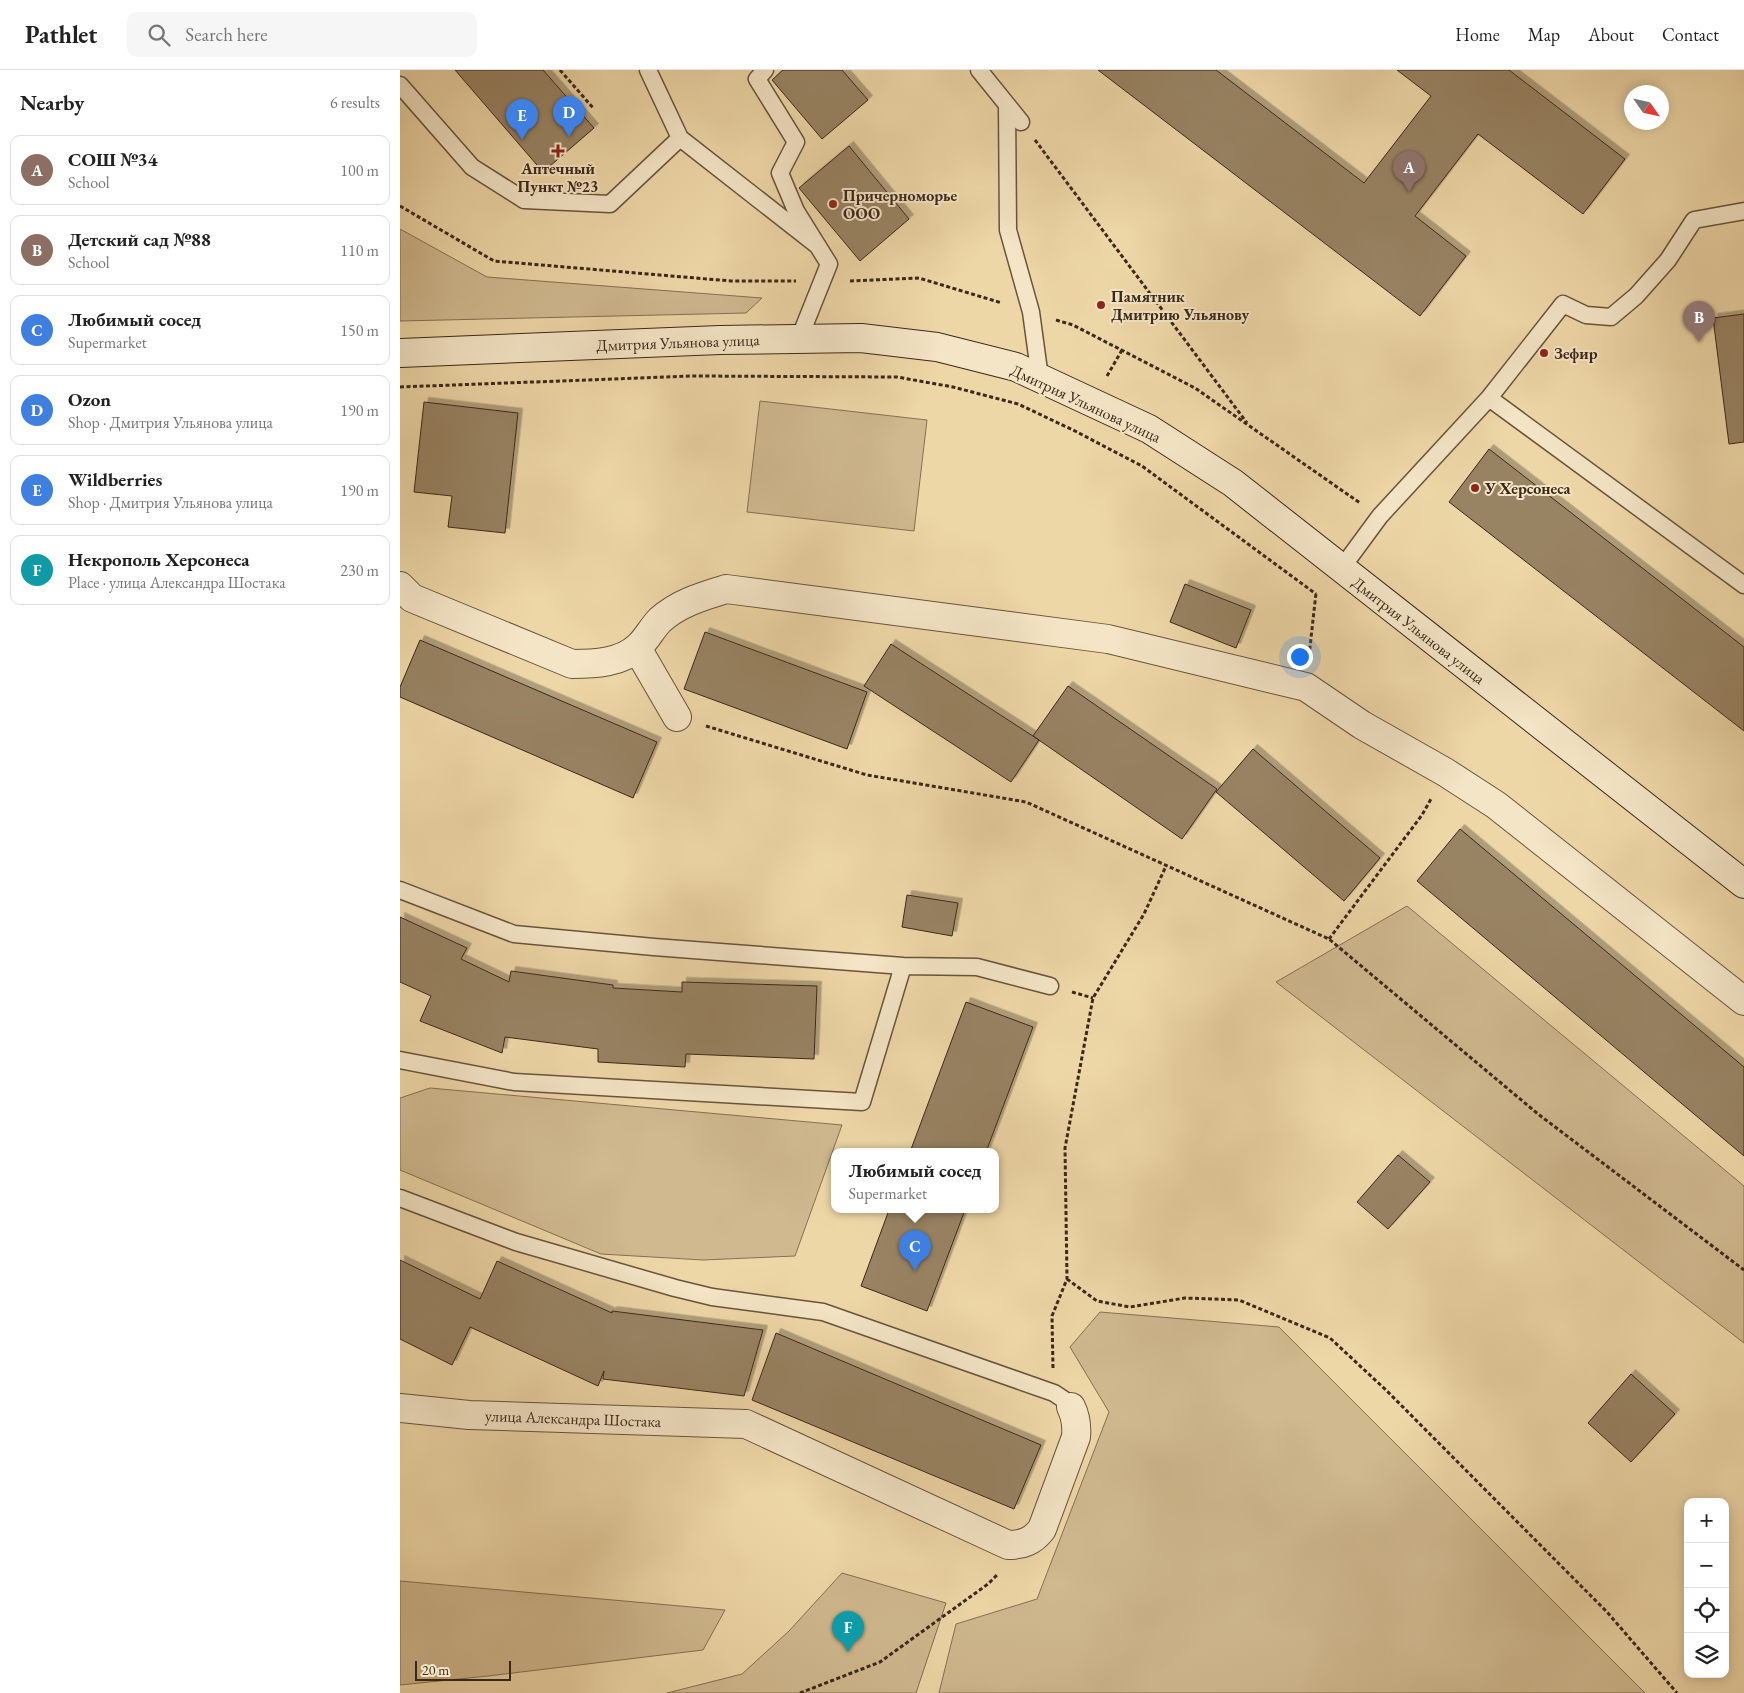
<!DOCTYPE html>
<meta charset="utf-8">
<style>
:root{--surface:#fff;--page:#f6f6f6;--text:#222;--muted:#767676;--line:#e0e0e0;--accent:#0b8043}
body{margin:0;font-family:"EB Garamond",serif;background:var(--page);color:var(--text)}
.controls{position:absolute;right:15px;bottom:15px;display:grid;overflow:hidden;border-radius:10px;box-shadow:0 2px 12px #0003}
.controls button{width:45px;height:45px;display:grid;place-items:center;padding:0;border:0;border-bottom:1px solid var(--line);background:var(--surface);color:var(--text);font:25px sans-serif}
.compass{position:absolute;left:1224px;top:15px;width:45px;height:45px;border-radius:50%;background:var(--surface);box-shadow:0 2px 12px #0003;rotate:124deg}
.scale{position:absolute;left:15px;bottom:12px;width:96px;box-sizing:border-box;padding-left:5px;border:2px solid #3b2819;border-top:0;font-size:14px;line-height:18px;white-space:nowrap;color:#3b2819;-webkit-text-stroke:4px #f4e5c6;paint-order:stroke}
.you{position:absolute;left:899px;top:586px;width:18px;height:18px;margin:-12px;border:4px solid #fff;border-radius:50%;background:#1a73e8;box-shadow:0 0 0 8px #1a73e833}
.badge{display:grid;place-items:center;width:32px;height:32px;border-radius:50%;background:var(--accent);color:#fff;font-size:16px;font-weight:700}
.pin{position:absolute;translate:-50% -41px;filter:drop-shadow(0 1px 2px #0008)}
.pin::after{content:'';position:absolute;top:26px;width:18px;height:15px;background:inherit;clip-path:polygon(0 0,100% 0,50% 100%)}
.popup{position:absolute;left:431px;top:1078px;width:168px;height:65px;box-sizing:border-box;display:grid;place-content:center;border-radius:10px;background:var(--surface);filter:drop-shadow(0 1px 4px #0005);font-size:16px;white-space:nowrap;color:var(--muted)}
.popup b{font-size:19px;color:var(--text)}
.popup::after{content:'';position:absolute;left:50%;top:100%;margin-left:-10px;border:10px solid transparent;border-top-color:var(--surface)}
.list{margin:0;padding:0;list-style:none}
h2{display:flex;justify-content:space-between;align-items:center;height:65px;margin:0;padding:0 20px;font-size:21px}
h2 small{font-size:16px;font-weight:400;color:var(--muted)}
.list li{display:grid;grid-template-columns:32px 1fr auto;gap:15px;align-items:center;box-sizing:border-box;height:70px;margin:0 10px 10px;padding:0 10px;border:1px solid var(--line);border-radius:10px}
.list b{display:block;font-size:19px;white-space:nowrap}
.list p{margin:0;font-size:16px;white-space:nowrap;color:var(--muted)}
.list em{font-size:16px;font-style:normal;color:var(--muted)}
.icon{flex:none;width:28px;height:28px;fill:none;stroke:currentColor;stroke-width:2;stroke-linecap:round;stroke-linejoin:round}
.map{position:relative;flex:none;width:1344px;height:1623px;overflow:hidden}
header{display:flex;align-items:center;gap:30px;box-sizing:border-box;height:70px;padding:0 25px;background:var(--surface);border-bottom:1px solid var(--line)}
header strong{font-size:24px}
nav{display:flex;gap:28px;margin-inline-start:auto;font-size:18px}
.search{width:350px;height:45px;background:var(--page);display:flex;align-items:center;gap:12px;box-sizing:border-box;padding:0 18px;border-radius:10px;color:var(--muted);font-size:19px}
main{display:flex}
aside{flex:1;background:var(--surface)}
.map>svg:first-child{display:block}
</style>
<header>
<strong>Pathlet</strong>
<div class="search"><svg class="icon" aria-label="search" viewBox="0 0 24 24"><circle cx="10" cy="10" r="6"/><path d="M15 15l6 6"/></svg>Search here</div>
<nav><a>Home</a><a>Map</a><a>About</a><a>Contact</a></nav>
</header>
<main>
<aside>
<h2>Nearby<small>6 results</small></h2>
<ul class="list">
<li><span class="badge" style="background:#8d6e63">A</span><div><b>СОШ №34</b><p>School</p></div><em>100 m</em></li>
<li><span class="badge" style="background:#8d6e63">B</span><div><b>Детский сад №88</b><p>School</p></div><em>110 m</em></li>
<li><span class="badge" style="background:#3f7fe0">C</span><div><b>Любимый сосед</b><p>Supermarket</p></div><em>150 m</em></li>
<li><span class="badge" style="background:#3f7fe0">D</span><div><b>Ozon</b><p>Shop · Дмитрия Ульянова улица</p></div><em>190 m</em></li>
<li><span class="badge" style="background:#3f7fe0">E</span><div><b>Wildberries</b><p>Shop · Дмитрия Ульянова улица</p></div><em>190 m</em></li>
<li><span class="badge" style="background:#0f9aa8">F</span><div><b>Некрополь Херсонеса</b><p>Place · улица Александра Шостака</p></div><em>230 m</em></li>
</ul>
</aside>
<div class="map">
<svg width="1344" height="1623" viewBox="0 0 1344 1623">
<defs>
<filter id="shadow"><feDropShadow dx="4.5" dy="-4.5" stdDeviation="0" flood-color="#0004"/></filter>
</defs>
<rect width="100%" height="100%" fill="#eed7a7"/>
<filter id="stains"><feTurbulence type="fractalNoise" baseFrequency=".004" numOctaves="4"/><feColorMatrix values="0 0 0 0 .2 0 0 0 0 .09 0 0 0 0 .02 0 0 0 .5 -.17"/></filter>
<radialGradient id="worn" r=".72"><stop offset=".6" stop-color="#630" stop-opacity="0"/><stop offset="1" stop-color="#630" stop-opacity=".3"/></radialGradient>
<path fill="#d0b98f" stroke="#867054" d="M0,159L87,207L362,228L346,243L0,251Z
M360,331L527,350L514,461L347,442Z
M1007,836L1344,1116V1273L876,912Z
M30,1018L442,1055L395,1186L303,1190L201,1184L0,1100V1028Z
M700,1242L879,1257L1245,1623H539L556,1554L637,1529L709,1342L670,1277Z
M442,1503L546,1533L516,1623H267L342,1604L389,1561Z
M0,1511L325,1540L303,1580L88,1606L0,1615Z"/>
<path fill="#988363" stroke="#3b2819" filter="url(#shadow)" d="M55,0H143L194,58L143,102Z
M383,0H442L468,30L422,69L372,10Z
M698,0H816L964,113L1031,26L997,0H1109L1225,89L1183,144L1078,64L1015,146L1066,186L1020,246Z
M449,76L509,149L460,191L399,118Z
M1344,244V372L1329,374L1313,248Z
M24,332L118,343L105,463L48,457L52,426L14,422Z
M1089,379L1344,577V661L1049,432Z
M785,514L851,540L836,578L770,552Z
M305,562L467,622L447,679L284,619Z
M20,570L257,672L233,728L0,627V617Z
M491,574L639,670L611,712L464,616Z
M668,616L817,719L782,769L633,666Z
M853,679L980,788L944,831L816,722Z
M1060,759L1344,997V1086L1017,811Z
M507,825L558,833L552,866L502,857Z
M0,847L67,878L61,889L109,912L111,901L213,915V918L282,922V912L417,916L414,989L286,984L285,997L198,992V979L105,967L102,983L20,951L31,926L0,912Z
M566,932L633,957L586,1082H510Z
M998,1085L1030,1112L988,1159L957,1132Z
M489,1140H565L527,1241L461,1216Z
M0,1190L80,1229L97,1191L212,1243V1241L363,1260L344,1326L203,1309L204,1301L198,1316L70,1257L52,1295L0,1269Z
M376,1263L641,1375L614,1439L352,1330Z
M1231,1304L1275,1344L1231,1392L1188,1353Z"/>
<g fill="none" stroke-linecap="round" stroke-linejoin="round">
<g stroke="#68543c" stroke-width="19">
<path id="service" d="M248,0L280,68
M365,0L357,9L396,72L380,103L396,141L429,194L399,269
M579,0L621,52
M0,15L72,97L124,130L210,134L280,68L418,176
M607,35L608,160L631,242L640,308
M1089,328L1344,515
M941,499L980,446L1089,328L1163,234L1186,245L1211,247L1236,226L1268,190L1294,150L1344,141
M0,820L114,864L254,877L503,896L577,897L650,916
M0,990L114,1012L462,1032L503,896
M0,1128L116,1172L275,1218L312,1227L423,1242L654,1323L663,1329L671,1337"/>
</g>
<g stroke="#68543c" stroke-width="30">
<path id="minor" d="M0,516L12,528L172,594C194,594 221,593 238,577C247,569 252,558 260,550C279,533 303,526 326,519L708,569L906,617L962,655L1045,702L1096,735L1344,931
M237,578L277,647
M0,1338L69,1345L346,1354L608,1475C623,1475 633,1471 642,1459L676,1367C677,1356 676,1347 671,1337"/>
</g>
<g stroke="#3b2819" stroke-width="30">
<path id="secondary" d="M0,283L320,270L461,268L537,277L616,297L749,359L833,413L1344,814"/>
</g>
<path stroke="#3b2819" stroke-width="3" stroke-dasharray="4 2.5" stroke-linecap="butt" d="M160,0L194,39
M635,70L847,353
M0,136L94,191L331,211H396
M450,211L519,208L602,233
M656,250L673,255L795,318L960,433
M707,306L722,280
M0,317L293,306L497,307L553,317L618,334L673,360L742,396L916,524
M909,586L916,523
M306,656L467,705L626,732L929,869L1138,1044L1344,1200
M929,869L1022,745L1031,729
M672,922L693,928
M667,1209L697,1231L730,1237L785,1228L839,1230L930,1268L987,1321L1207,1542L1277,1623
M653,1298L652,1246L667,1209L665,1078L693,928L744,844L766,796
M400,1623L480,1592L588,1514L598,1504"/>
<use href="#service" stroke="#f4e5c6" stroke-width="16"/>
<use href="#minor" stroke="#f4e5c6" stroke-width="28"/>
<use href="#secondary" stroke="#f4e5c6" stroke-width="28"/>
</g>
<g fill="#8f2418" stroke="#f4e5c6" stroke-width="2">
<path d="M155.5 73.5h5v5h5v5h-5v5h-5v-5h-5v-5h5z"/>
<circle cx="433" cy="134" r="5"/>
<circle cx="701" cy="235" r="5"/>
<circle cx="1144" cy="283" r="5"/>
<circle cx="1075" cy="418" r="5"/>
</g>
<g text-anchor="middle" stroke-width="4" stroke-linejoin="round" paint-order="stroke">
<g font-size="16" font-weight="bold" fill="#3b2819" stroke="#f4e5c6" text-anchor="start">
<text x="158" y="104" text-anchor="middle">Аптечный<tspan x="158" dy="18">Пункт №23</tspan></text>
<text x="443" y="131">Причерноморье<tspan x="443" dy="18">ООО</tspan></text>
<text x="711" y="232">Памятник<tspan x="711" dy="18">Дмитрию Ульянову</tspan></text>
<text x="1154" y="289">Зефир</text>
<text x="1085" y="424">У Херсонеса</text>
</g>
<g font-size="16" fill="#3b2819" stroke="#f4e5c6">
<text transform="translate(278 272) rotate(-2)" y="6">Дмитрия Ульянова улица</text>
<text transform="translate(686 333) rotate(25)" y="6">Дмитрия Ульянова улица</text>
<text transform="translate(1019 560) rotate(38)" y="6">Дмитрия Ульянова улица</text>
<text transform="translate(173 1348) rotate(2)" y="6">улица Александра Шостака</text>
</g>
</g>
<rect width="100%" height="100%" filter="url(#stains)"/>
<rect width="100%" height="100%" fill="url(#worn)"/>
</svg>
<div class="controls">
<button>+</button>
<button>−</button>
<button><svg class="icon" aria-label="locate" viewBox="0 0 24 24"><circle cx="12" cy="12" r="6"/><path d="M12 2v4M12 18v4M2 12h4M18 12h4"/></svg></button>
<button><svg class="icon" aria-label="layers" viewBox="0 0 24 24"><path d="M12 4l9 5-9 5-9-5zM3 14l9 5 9-5"/></svg></button>
</div>
<svg class="compass" viewBox="-18 -18 36 36"><path d="M0-13l5 13h-10z" fill="#e53935"/><path d="M0 13l5-13h-10z" fill="#767676"/></svg>
<div class="scale">20 m</div>
<div class="you"></div>
<div class="pin badge" style="left:1009px;top:122px;background:#8d6e63">A</div>
<div class="pin badge" style="left:1299px;top:272px;background:#8d6e63">B</div>
<div class="pin badge" style="left:515px;top:1201px;background:#3f7fe0">C</div>
<div class="popup"><b>Любимый сосед</b>Supermarket</div>
<div class="pin badge" style="left:169px;top:67px;background:#3f7fe0">D</div>
<div class="pin badge" style="left:122px;top:70px;background:#3f7fe0">E</div>
<div class="pin badge" style="left:448px;top:1582px;background:#0f9aa8">F</div>
</div>
</main>
